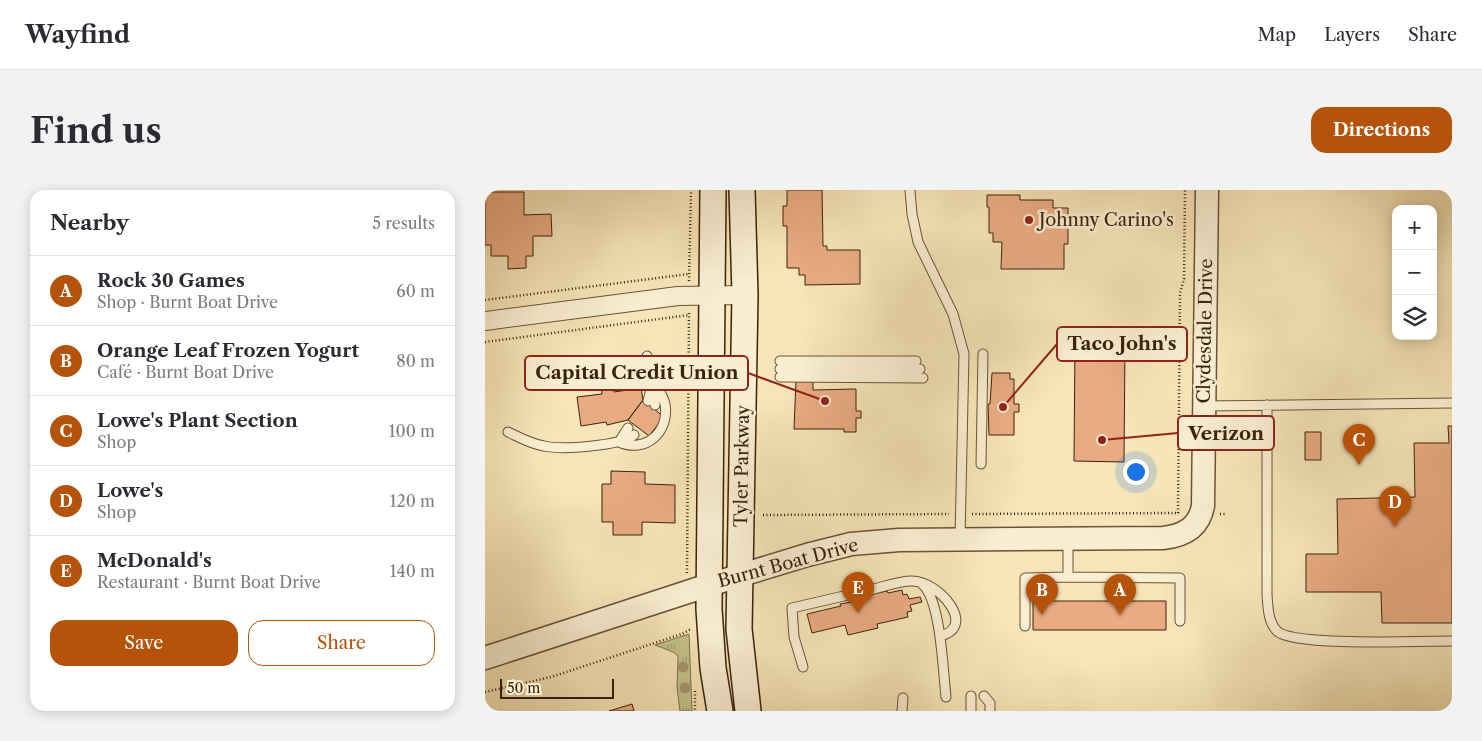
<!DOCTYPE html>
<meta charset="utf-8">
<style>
:root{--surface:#fff;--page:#f2f2f3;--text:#2b2b33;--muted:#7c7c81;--line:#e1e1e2;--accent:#b45309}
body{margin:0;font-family:"Libre Caslon Text",serif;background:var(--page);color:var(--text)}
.controls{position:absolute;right:15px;top:15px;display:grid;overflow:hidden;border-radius:10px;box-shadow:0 2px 12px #0003}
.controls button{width:45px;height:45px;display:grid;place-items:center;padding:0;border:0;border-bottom:1px solid var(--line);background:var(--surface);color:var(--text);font:25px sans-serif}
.scale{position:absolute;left:15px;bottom:12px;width:114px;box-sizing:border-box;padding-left:5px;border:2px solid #3c220c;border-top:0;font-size:14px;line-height:18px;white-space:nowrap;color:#3c220c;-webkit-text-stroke:4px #f9eed1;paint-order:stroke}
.you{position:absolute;left:650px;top:281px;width:18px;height:18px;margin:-12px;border:4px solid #fff;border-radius:50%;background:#1a73e8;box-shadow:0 0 0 8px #1a73e833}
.badge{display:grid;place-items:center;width:32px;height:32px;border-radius:50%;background:var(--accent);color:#fff;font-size:16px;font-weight:700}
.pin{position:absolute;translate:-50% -41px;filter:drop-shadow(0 1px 2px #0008)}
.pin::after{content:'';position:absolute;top:26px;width:18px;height:15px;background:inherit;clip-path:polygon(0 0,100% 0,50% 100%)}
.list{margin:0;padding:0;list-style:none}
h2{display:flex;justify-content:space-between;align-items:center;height:65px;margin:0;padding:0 20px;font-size:21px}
h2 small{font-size:16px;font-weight:400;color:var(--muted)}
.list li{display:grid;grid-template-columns:32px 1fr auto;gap:15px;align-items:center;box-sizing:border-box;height:70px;padding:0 20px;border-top:1px solid var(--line)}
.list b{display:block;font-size:19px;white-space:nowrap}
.list p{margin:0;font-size:16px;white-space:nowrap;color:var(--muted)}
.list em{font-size:16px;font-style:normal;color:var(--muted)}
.actions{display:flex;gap:10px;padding:15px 20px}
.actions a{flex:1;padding:11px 0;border:1px solid var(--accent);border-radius:15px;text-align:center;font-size:18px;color:var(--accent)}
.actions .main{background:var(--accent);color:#fff}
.icon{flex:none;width:28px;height:28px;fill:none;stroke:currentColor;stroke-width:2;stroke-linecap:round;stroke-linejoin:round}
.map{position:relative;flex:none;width:967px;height:521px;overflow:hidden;border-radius:15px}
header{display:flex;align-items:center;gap:30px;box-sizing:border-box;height:70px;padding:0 25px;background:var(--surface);border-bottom:1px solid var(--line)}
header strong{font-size:24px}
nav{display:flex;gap:28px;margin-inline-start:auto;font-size:18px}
.intro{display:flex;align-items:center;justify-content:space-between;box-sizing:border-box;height:120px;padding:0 30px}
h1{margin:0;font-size:35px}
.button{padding:12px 22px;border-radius:15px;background:var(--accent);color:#fff;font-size:18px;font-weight:700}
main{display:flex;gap:30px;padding:0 30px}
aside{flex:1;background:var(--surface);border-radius:15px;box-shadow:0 2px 12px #0003}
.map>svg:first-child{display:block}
</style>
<header>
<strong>Wayfind</strong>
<nav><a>Map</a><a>Layers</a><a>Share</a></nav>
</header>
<div class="intro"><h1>Find us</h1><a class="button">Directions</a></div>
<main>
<aside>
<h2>Nearby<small>5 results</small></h2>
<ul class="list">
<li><span class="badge">A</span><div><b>Rock 30 Games</b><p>Shop · Burnt Boat Drive</p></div><em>60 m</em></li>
<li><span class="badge">B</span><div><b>Orange Leaf Frozen Yogurt</b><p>Café · Burnt Boat Drive</p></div><em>80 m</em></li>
<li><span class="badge">C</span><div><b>Lowe's Plant Section</b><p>Shop</p></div><em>100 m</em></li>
<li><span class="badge">D</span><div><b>Lowe's</b><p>Shop</p></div><em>120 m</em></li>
<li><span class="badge">E</span><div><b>McDonald's</b><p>Restaurant · Burnt Boat Drive</p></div><em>140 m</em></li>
</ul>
<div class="actions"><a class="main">Save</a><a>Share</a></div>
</aside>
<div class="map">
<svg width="967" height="521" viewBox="0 0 967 521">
<defs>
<pattern id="grass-tufts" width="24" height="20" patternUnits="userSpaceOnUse" patternTransform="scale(1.25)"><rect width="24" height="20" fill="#c3c28a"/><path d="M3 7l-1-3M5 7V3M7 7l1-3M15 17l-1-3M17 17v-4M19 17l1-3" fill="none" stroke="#a8a676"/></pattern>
</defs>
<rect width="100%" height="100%" fill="#f6e5b8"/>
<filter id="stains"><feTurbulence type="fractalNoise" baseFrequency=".004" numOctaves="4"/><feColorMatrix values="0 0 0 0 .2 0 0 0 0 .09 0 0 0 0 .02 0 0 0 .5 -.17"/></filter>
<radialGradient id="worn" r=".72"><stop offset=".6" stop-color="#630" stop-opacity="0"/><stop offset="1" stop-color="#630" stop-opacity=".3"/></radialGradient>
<path fill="url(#grass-tufts)" stroke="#80724b" d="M204,444L207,521H195L192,497L193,466L188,462L170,455Z"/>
<path fill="#e9ab82" stroke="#3c220c" d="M302,0H337L338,56H342V60H375V94L320,95V85H314V78H302V36H298V16H302Z
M0,2H39V25L66,24L67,46H48V66H41V78L23,79V66H6V55H0Z
M502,5H535V10H568V18H583V54H579V79H516L517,52H508V43H504V17H502Z
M590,152L640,153L639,272L589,271Z
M507,183H525V189H529V214H534V222H529V245H504L503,214H505Z
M311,190H328V200L371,199V221H376V228H371V242H359V239H309Z
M128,192L129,202L156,198L158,210L143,230L122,235L121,232L96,236L92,207L117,204L116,194Z
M158,210L179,227L164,246L143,230Z
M963,236H967V433H897L896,402H821V364H853L852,309L930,307L929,253H964Z
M820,242H836V270H820Z
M126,281L160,282V294L190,295V333L157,332V345H128V332H117V294H126Z
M417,400L418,405L422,404L424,409L435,407L437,412L425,415L427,421L422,422L423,427L392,434L393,438L363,445L360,435L327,443L322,424L356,416L355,414L366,412L365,409L402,401L403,403Z
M548,411H681V440H548Z
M147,514L149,521H124Z"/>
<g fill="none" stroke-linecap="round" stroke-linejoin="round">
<g stroke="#6a5337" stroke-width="11">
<path id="service" d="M425,0L427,24L433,52L468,124L479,164L475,349
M162,166L170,200V215
M295,171H431
M295,179H435
M295,187L438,188
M163,211L167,195
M782,215V405C783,417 783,432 792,441C808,457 938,451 967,451
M720,216L967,213
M23,242C34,247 46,254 59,256C77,260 135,256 149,245
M134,252C160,264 185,242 180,214C178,205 172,197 168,190
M134,252L143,238
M496,274L498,164
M583,350V387L695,388V431
M437,394C456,409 458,482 461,507
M540,436V388L583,387
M318,477L309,447L307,418C334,412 362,405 389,399C401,396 414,391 427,391C454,391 493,437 455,446
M499,506L505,513V521
M417,521L418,508
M486,521V506"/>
</g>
<g stroke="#6a5337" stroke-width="20">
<path id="minor" d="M0,131L193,106L260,105"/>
</g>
<g stroke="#6a5337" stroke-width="25">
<path id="tertiary" d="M0,468L224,395L322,365L366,354L414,350L678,348C699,346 714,337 718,316L722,0"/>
</g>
<g stroke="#3c220c" stroke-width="28">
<path id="secondary" d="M228,0L224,419L228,478L235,521
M257,0L260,105L254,439L263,521"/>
</g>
<path stroke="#3c220c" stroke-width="2.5" stroke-dasharray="1 2.5" stroke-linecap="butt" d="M204,91L206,0
M0,110L204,84
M0,152L204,125
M693,323L695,103L699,89L700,0
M487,324L694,323
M735,324H741
M278,325L464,324
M202,383L204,121
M210,501V521
M0,502L66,487L197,444L206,439"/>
<use href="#service" stroke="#f9eed1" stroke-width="9"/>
<use href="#minor" stroke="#f9eed1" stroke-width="18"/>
<use href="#tertiary" stroke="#f9eed1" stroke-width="22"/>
<use href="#secondary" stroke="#f9eed1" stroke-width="25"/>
</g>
<g fill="#a6946e">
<circle cx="198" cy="477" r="5.5"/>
<circle cx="200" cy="498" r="5.5"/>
</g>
<circle fill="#8f2418" stroke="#f9eed1" stroke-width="2" cx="544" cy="30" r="5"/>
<g text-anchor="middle" stroke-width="5" stroke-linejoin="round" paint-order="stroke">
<g font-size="18" fill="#3c220c" stroke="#f9eed1" text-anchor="start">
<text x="554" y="36">Johnny Carino's</text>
</g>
<g font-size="18" fill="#3c220c" stroke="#f9eed1">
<text transform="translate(720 141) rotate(-89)" y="6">Clydesdale Drive</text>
<text transform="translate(257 276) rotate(-89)" y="6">Tyler Parkway</text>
<text transform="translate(303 373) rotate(-15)" y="6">Burnt Boat Drive</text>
</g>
</g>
<path fill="none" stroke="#8f2418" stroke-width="2" d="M518 217L572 154M340 211L263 183M617 250L693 243"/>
<g fill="#8f2418" stroke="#f9eed1" stroke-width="2">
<circle cx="518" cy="217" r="5"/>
<circle cx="340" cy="211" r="5"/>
<circle cx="617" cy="250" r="5"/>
</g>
<g fill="#f9eed1" stroke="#8f2418" stroke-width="2">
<rect x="572" y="137" width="130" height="34" rx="5"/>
<rect x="40" y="166" width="223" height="34" rx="5"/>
<rect x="693" y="226" width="96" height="34" rx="5"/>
</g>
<g font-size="19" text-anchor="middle" font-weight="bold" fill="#3c220c">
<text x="637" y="160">Taco John's</text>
<text x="152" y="189">Capital Credit Union</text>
<text x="741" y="250">Verizon</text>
</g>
<rect width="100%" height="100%" filter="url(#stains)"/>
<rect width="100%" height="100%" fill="url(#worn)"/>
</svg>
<div class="controls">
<button>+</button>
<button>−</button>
<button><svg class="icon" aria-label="layers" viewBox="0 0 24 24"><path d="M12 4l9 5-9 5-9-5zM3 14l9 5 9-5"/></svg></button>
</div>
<div class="scale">50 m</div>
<div class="you"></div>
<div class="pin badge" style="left:635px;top:425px">A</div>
<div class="pin badge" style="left:557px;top:425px">B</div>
<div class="pin badge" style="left:874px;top:275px">C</div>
<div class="pin badge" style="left:910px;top:337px">D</div>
<div class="pin badge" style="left:373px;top:423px">E</div>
</div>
</main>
